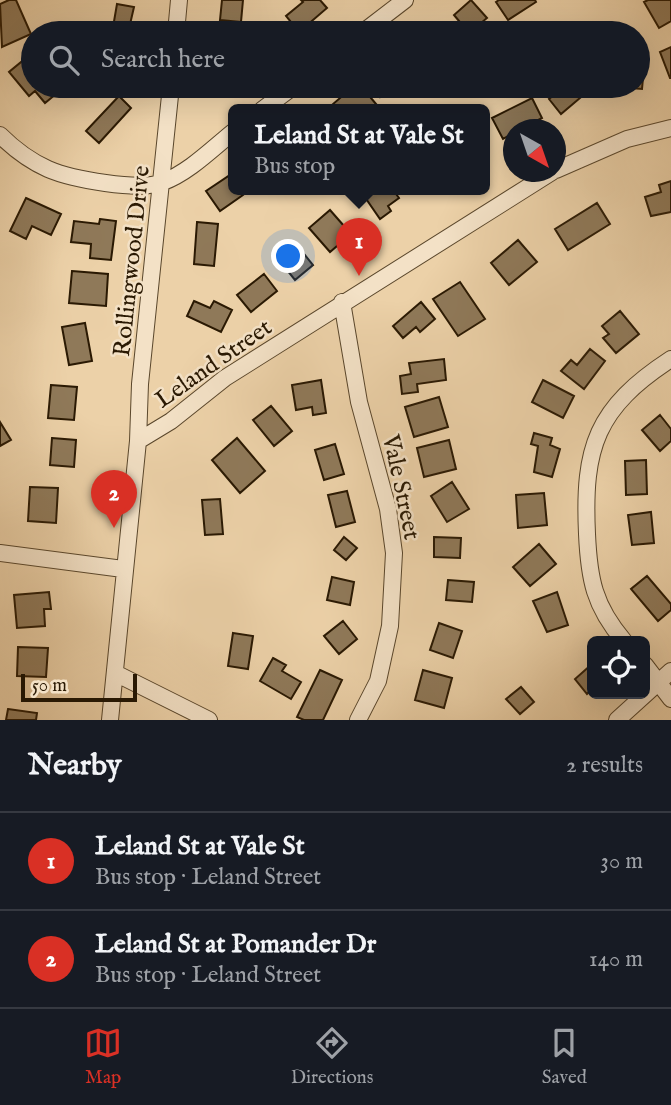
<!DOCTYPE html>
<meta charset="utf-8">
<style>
:root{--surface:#171b24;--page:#242831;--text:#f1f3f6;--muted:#9ea1a6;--line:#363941;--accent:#d93025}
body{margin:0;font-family:"IM FELL English",serif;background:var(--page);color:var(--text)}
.controls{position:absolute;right:21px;bottom:21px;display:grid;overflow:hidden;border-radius:10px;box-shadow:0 7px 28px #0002}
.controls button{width:63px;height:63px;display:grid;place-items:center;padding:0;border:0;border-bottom:2px solid var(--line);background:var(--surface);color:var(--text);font:35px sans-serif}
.compass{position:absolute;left:503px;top:119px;width:63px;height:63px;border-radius:50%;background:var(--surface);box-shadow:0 7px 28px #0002;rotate:140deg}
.scale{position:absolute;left:21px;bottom:18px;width:116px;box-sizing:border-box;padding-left:7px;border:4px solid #2a1903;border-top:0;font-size:19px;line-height:24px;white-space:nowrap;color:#2a1903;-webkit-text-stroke:5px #f3e1c6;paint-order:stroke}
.you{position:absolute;left:289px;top:257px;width:24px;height:24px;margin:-18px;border:5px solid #fff;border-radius:50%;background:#1a73e8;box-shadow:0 0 0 10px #1a73e833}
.badge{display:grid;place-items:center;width:46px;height:46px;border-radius:50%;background:var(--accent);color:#fff;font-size:23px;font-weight:700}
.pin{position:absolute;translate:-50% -58px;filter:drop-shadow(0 2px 4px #0008)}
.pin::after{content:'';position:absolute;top:37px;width:24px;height:21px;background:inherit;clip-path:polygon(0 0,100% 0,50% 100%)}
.popup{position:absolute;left:228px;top:104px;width:262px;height:91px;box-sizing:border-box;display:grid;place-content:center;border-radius:10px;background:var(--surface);filter:drop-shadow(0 2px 5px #0005);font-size:23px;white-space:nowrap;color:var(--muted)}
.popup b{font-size:26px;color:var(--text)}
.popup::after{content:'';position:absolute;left:50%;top:100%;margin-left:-14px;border:14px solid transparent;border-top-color:var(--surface)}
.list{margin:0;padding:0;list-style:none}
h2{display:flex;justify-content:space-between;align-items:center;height:91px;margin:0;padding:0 28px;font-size:30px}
h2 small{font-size:23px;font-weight:400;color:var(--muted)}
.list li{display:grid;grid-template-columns:46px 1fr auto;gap:21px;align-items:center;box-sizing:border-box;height:98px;padding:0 28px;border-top:2px solid var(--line)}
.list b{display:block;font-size:26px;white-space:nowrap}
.list p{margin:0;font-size:23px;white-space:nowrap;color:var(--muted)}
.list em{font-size:23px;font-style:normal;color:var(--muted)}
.icon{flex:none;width:38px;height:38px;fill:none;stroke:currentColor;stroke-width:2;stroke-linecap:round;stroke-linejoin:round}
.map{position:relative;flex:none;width:671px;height:720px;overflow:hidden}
.search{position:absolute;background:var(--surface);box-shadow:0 7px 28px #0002;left:21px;right:21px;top:21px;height:77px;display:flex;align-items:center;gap:18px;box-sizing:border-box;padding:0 24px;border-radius:38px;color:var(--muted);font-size:26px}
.sheet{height:287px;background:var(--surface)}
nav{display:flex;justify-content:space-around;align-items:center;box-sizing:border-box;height:98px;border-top:2px solid var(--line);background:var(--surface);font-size:19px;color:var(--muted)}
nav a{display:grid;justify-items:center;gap:4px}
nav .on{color:var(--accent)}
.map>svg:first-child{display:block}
</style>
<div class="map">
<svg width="671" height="720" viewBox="0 0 671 720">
<rect width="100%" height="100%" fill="#ecd1a8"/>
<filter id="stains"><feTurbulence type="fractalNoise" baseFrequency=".00286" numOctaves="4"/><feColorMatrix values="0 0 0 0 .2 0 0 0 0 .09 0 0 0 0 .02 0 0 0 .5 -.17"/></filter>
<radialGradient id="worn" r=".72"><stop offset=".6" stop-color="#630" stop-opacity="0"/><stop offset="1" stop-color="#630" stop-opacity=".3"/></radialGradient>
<path fill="#8f7959" stroke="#2a1903" stroke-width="2" d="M9,0H16L31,34L2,47L0,4Z
M222,0H243L241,22L220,20Z
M301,0H320L327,8L299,32L286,16L303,2Z
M471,0L487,18L469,33L454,15Z
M499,0H535L536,2L508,20L496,2Z
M648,0H671V21L659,28L644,2Z
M117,4L134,7L128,33H112Z
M671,47V78H670L660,52Z
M26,58L33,66V86H49L56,94L45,103L35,91L29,96L9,72Z
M638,66L644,67L642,89L604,86H638Z
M354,86H361L376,104L369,110H338L333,104Z
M371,86H394L380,97Z
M565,86L593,87L561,114L549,99Z
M119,96L131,108L99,143L86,131Z
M532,98L542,118L520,130H514V133L503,139L492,118Z
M230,175L233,190H240L243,195L220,211L206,191Z
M671,181V212L651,216L645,197L661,192L659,185Z
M360,190H393L399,198L388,206L391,211L380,219Z
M26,198L61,214L51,235L32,226L26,239L10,231Z
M597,203L610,224L568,250L555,229Z
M330,210L351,234L330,252L309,228Z
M100,219L116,221L111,260L90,258L91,244L71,242L74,221L99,224Z
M197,222L218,224L214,266L194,264Z
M518,240L537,262L509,285L491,263Z
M296,244L313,265L295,280L278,259Z
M72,271L108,274L106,306L69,303Z
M264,274L277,291L251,312L237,295Z
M460,282L485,319L458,336L433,299Z
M194,301L210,308L214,301L232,310L221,332L187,316Z
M421,302L435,319L420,332L416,327L403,338L393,326Z
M620,311L639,334L616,353L603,338L609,334L602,326Z
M85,323L92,361L69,365L62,327Z
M590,349L605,361L584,389L561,371L571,360L577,365Z
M444,359L446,380L417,384L418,392L402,394L400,376L411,374L409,363Z
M321,380L326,413L313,415L312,407L296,410L292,385Z
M543,380L574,396L563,418L532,402Z
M51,385L77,387L74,420L48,418Z
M439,397L448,427L414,437L405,407Z
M271,406L292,431L274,446L253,420Z
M660,415L671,429V441L660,451L642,430Z
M0,422L11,440L0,446Z
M534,433L552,438L550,445L560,449L552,477L534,472L538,446L531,444Z
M52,438L76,440L74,467L50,465Z
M237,438L265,471L240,493L212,460Z
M449,440L456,469L424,477L417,448Z
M335,444L344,474L324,480L315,450Z
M646,460L647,494L626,495L625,461Z
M452,482L469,509L447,522L431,496Z
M30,487L58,488L56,523L28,521Z
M347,491L355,522L336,527L328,495Z
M544,493L547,525L518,528L516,495Z
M220,499L223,534L205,535L202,500Z
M651,512L654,543L632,545L628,515Z
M344,537L357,548L346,560L334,550Z
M434,537L461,538L460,558L434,557Z
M539,544L556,564L530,586L513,567Z
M647,576L671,604V610L658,621L631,589Z
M332,577L354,582L350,605L327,600Z
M448,580L474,582L472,602L446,600Z
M49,592L51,609H44L45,626L17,628L14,595Z
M557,592L568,625L547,632L533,601Z
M343,621L357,639L339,654L324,636Z
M439,623L462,631L453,658L430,650Z
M233,633L253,636L248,669L228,666Z
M18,647L48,648L46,677L17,676Z
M273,658L286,665L282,671L301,682L291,699L260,681Z
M592,664V689L587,694L575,679Z
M320,670L342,680L323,720H304L297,717Z
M423,670L452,678L444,708L415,700Z
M521,687L534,702L520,714L506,699Z
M8,709L37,713L36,720H6Z"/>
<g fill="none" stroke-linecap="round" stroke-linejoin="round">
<g stroke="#5a472c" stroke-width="18">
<path id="minor" d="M176,33L179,0
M362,33L405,0
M262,110L294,86
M0,135C14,149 30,161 48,169C71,179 140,192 163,182C188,173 212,149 233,132
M556,170L627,139L671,128
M342,302L359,402L388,509L394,553L390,626L378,681L358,720
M138,441L140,384L171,86
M0,553L123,569
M624,641C594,606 589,579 587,534C583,447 596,408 671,359
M645,665L671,699
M115,673L209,720
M110,720L138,441L171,421L225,378L552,172
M617,720L671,671"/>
</g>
<use href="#minor" stroke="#f3e1c6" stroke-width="16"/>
</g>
<g text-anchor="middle" stroke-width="5" stroke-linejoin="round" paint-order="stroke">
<g font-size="24" fill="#2a1903" stroke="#f3e1c6">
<text transform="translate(131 261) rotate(-84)" y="8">Rollingwood Drive</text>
<text transform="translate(213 363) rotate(-35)" y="8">Leland Street</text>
<text transform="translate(402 487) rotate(78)" y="8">Vale Street</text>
</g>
</g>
<rect width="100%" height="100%" filter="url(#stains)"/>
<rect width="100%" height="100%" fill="url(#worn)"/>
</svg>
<div class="controls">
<button><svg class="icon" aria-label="locate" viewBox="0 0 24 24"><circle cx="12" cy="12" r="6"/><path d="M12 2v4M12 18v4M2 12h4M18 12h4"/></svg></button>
</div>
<svg class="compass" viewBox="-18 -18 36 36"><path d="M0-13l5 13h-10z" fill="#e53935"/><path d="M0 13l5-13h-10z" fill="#9ea1a6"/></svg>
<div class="scale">50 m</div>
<div class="you"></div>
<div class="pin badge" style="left:359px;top:276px">1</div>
<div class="popup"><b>Leland St at Vale St</b>Bus stop</div>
<div class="pin badge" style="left:114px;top:528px">2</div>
<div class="search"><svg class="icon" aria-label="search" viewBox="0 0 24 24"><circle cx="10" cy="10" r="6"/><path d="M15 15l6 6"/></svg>Search here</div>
</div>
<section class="sheet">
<h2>Nearby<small>2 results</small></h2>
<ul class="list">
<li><span class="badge">1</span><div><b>Leland St at Vale St</b><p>Bus stop · Leland Street</p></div><em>30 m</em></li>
<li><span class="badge">2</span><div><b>Leland St at Pomander Dr</b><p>Bus stop · Leland Street</p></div><em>140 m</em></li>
</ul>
</section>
<nav>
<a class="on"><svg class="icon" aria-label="map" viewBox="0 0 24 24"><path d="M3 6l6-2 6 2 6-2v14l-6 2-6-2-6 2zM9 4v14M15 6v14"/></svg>Map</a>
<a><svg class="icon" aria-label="directions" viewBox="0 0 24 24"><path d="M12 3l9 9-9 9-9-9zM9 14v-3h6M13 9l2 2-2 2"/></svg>Directions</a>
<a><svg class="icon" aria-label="saved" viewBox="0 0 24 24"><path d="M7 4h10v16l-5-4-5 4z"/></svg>Saved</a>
</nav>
